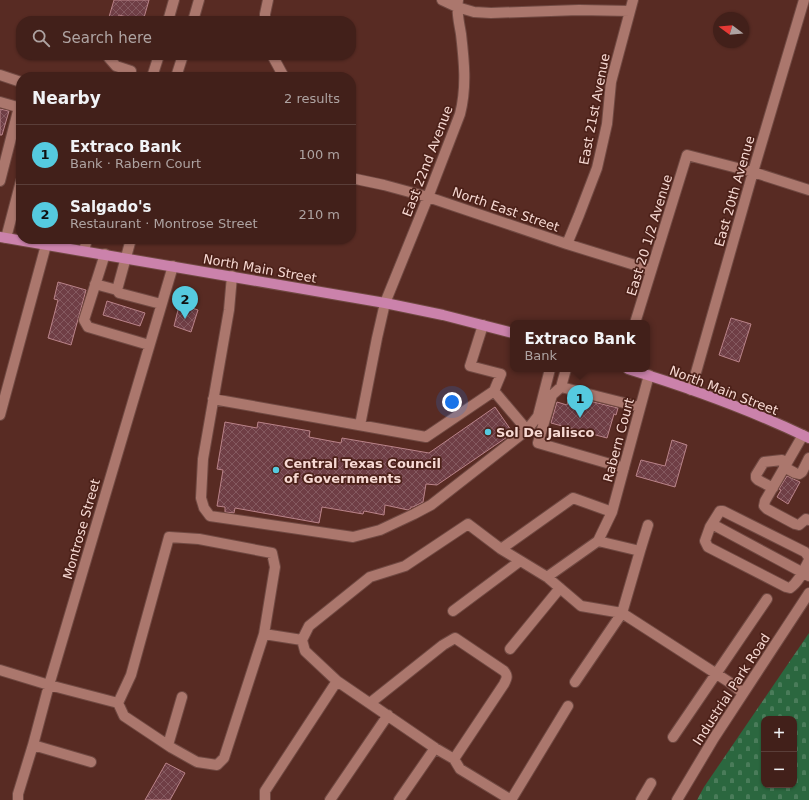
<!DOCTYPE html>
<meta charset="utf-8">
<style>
:root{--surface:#42201a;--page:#492823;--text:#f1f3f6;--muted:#aea3a2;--line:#5a3e39;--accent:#55cadf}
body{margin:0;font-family:"DejaVu Sans",sans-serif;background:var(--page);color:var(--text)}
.controls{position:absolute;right:12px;bottom:12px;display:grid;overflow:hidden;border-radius:8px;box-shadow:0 1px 3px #0004}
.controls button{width:36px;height:36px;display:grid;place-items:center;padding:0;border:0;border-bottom:1px solid var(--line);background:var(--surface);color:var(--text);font:20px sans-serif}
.compass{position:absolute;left:713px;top:12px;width:36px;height:36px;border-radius:50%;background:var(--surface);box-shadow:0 1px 3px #0004;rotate:286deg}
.you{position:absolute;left:452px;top:402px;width:14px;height:14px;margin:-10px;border:3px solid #fff;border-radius:50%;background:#1a73e8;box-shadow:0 0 0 6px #1a73e833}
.badge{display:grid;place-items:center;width:26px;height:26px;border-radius:50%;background:var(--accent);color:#111;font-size:13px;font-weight:700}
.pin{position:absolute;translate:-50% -33px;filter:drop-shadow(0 1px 2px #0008)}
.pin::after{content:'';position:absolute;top:21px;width:14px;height:12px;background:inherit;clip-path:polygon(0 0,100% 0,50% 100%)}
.popup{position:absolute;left:510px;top:320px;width:140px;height:52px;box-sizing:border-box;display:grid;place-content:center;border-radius:8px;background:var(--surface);filter:drop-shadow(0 1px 3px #0005);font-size:13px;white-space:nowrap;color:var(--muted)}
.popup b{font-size:15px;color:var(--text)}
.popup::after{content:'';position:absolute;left:50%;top:100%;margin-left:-8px;border:8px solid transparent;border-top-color:var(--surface)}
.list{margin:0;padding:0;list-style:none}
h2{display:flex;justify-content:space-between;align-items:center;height:52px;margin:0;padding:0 16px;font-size:17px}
h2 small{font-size:13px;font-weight:400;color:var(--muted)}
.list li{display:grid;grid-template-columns:26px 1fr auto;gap:12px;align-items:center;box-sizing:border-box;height:60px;padding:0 16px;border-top:1px solid var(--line)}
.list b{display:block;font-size:15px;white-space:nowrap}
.list p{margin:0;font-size:13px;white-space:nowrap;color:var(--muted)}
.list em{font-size:13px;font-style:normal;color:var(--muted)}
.icon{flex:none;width:22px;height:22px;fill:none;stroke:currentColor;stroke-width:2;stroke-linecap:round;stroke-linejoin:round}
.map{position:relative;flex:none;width:809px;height:800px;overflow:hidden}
.search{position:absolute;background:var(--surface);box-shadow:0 1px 3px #0004;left:16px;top:16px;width:340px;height:44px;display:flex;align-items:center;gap:10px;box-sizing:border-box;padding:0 14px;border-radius:16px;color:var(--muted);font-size:15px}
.panel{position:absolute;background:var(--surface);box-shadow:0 1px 3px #0004;left:16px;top:72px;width:340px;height:172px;border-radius:16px}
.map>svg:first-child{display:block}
</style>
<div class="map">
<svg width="809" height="800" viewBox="0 0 809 800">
<defs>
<pattern id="cemetery-stones" width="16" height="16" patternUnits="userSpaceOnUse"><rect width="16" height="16" fill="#2b673f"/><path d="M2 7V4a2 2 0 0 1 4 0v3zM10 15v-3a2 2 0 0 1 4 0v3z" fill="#4a7c5a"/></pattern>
<pattern id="building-cross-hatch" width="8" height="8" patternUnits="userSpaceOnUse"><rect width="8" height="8" fill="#6f3e45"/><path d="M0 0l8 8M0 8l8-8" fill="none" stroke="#84595f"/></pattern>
</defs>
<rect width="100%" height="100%" fill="#582b23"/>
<path fill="url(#cemetery-stones)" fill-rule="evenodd" d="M809,633V800H697L704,787ZM764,719H794V785H764Z"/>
<path fill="url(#building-cross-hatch)" stroke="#ba8389" d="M114,0H149L143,21L119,15L117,20L109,17Z
M0,109L9,111L2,135H0Z
M58,282L86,290L71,345L48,338L58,300L54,299Z
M107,301L145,313L140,326L103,315Z
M183,305L198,310L191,332L174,326L179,306L182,307Z
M731,318L751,324L739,362L719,355Z
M577,398L618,408L616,415L614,414L607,438L551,423L557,402L567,405L568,401L572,402V399H577Z
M495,407L513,433L437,485L426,484L423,502L413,507H411V508L408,510L385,505L384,515L364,511L363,514L322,507L319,523L235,508L234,513L225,512V507L217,506L223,470L217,469L225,422L257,428L258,422L310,431L309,437L341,443L342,438L429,453Z
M672,440L687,445L675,487L636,476L641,460L665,466Z
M787,476L800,482L788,504L777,497L781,490L779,489Z
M166,763L185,773L170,800H145Z"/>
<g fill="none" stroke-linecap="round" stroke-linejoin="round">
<g stroke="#704942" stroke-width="12">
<path id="minor" d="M442,0L457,7L474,12L491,13L579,10L630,11
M168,21L174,0
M193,21L199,0
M265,21V14L268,0
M110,55L109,58L116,66L131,71L129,77
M272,55L284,77
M0,75L21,82
M152,77L159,55
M176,77L183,55
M0,102L21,108
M351,178L384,185L428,197L567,244L651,270
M0,181L19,107
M6,238L21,181
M131,239L117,290L119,293L161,304
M567,244L579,215L597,168L607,124L611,82L633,0
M84,251L87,239
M105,254L84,320L88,327L149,345
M232,276L229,310L203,459L201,498L204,508L210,516L353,537L380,530L414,514L431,505L527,430L538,416L550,369
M95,284L117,290
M635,323L687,155L753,172L809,190
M566,369L561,387L640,407
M561,387L552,395L538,443L624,468
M691,390L753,172L804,0
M494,391L527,430
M213,399L426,437L494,391L501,374L470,366L483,325
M0,415L46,245
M360,425L377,338L385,303L428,197L460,114C467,87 464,60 461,34C459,22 456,11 458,0
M803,435L765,501L764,506L767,509L795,524L799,525L806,519L809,520
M784,467L795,473L799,474L802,472L809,458
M773,488L758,480L756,478V475L764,462L782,460L787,463
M712,524L809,576
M501,549L547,577L581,606L622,613L729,682L743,693
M640,551L648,525
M809,559L808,556L805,552L723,511H720L710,527L705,541L708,547L786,587L790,588C799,582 804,570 809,560
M547,577L598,541
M453,611L520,561
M264,634L302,640
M510,649L560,588
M0,670L49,685L118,703L131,675L169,537L199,539L272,553L275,567L264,634L224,758L217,765L197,762L172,748L124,716L118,703
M337,681L435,748
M575,682L622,613L640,551L598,541L612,512L649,375
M370,703L443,645L455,638L504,671C508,676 507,678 504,684L454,759
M673,737L767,599
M33,745L91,762
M168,745L182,697
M18,800V794L33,745L49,685L173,266
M265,800V791L337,681L305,651L302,640L309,626L370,577L405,566L468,524L501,549L573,498L612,512
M330,800L388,715
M399,800L435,748L454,759L460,769L511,800
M511,800L568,706
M641,800L651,783
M677,800L714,738L809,593"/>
</g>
<g stroke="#704942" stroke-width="12">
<path id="major" d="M0,237L385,303L443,315L513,333
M628,369C690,388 751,410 809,438"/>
</g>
<use href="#minor" stroke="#ab776d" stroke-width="10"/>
<use href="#major" stroke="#cb82ab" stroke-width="10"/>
</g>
<g fill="#55cadf" stroke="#4c2119" stroke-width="1.5">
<circle cx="488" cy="432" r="4"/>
<circle cx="276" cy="470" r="4"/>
</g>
<g text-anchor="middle" stroke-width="3.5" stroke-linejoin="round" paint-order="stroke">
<g font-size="13" fill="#f7d9d3" stroke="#4c2119">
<text transform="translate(594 109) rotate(-79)" y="5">East 21st Avenue</text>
<text transform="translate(427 161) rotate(-69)" y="5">East 22nd Avenue</text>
<text transform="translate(734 191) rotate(-74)" y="5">East 20th Avenue</text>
<text transform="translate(506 209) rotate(19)" y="5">North East Street</text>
<text transform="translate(649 235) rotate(-73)" y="5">East 20 1/2 Avenue</text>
<text transform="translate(260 268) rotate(10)" y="5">North Main Street</text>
<text transform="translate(724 390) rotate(21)" y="5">North Main Street</text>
<text transform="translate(618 440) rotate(-75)" y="5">Rabern Court</text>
<text transform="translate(81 529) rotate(-74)" y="5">Montrose Street</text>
<text transform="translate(731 689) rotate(-57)" y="5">Industrial Park Road</text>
</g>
<g font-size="13" font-weight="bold" fill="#f7d9d3" stroke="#4c2119" text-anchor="start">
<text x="496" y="437">Sol De Jalisco</text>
<text x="284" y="468">Central Texas Council<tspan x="284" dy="15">of Governments</tspan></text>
</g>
</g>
</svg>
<div class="controls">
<button>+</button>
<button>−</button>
</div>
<svg class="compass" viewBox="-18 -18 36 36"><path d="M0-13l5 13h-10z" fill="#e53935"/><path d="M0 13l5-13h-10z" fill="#aea3a2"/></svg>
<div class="you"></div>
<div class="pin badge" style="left:580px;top:418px">1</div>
<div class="popup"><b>Extraco Bank</b>Bank</div>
<div class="pin badge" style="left:185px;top:319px">2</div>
<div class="search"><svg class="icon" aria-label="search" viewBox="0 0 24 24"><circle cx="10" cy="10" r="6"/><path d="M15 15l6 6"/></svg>Search here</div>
<section class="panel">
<h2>Nearby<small>2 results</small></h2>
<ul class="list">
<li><span class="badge">1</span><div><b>Extraco Bank</b><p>Bank · Rabern Court</p></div><em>100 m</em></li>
<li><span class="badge">2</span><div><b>Salgado's</b><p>Restaurant · Montrose Street</p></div><em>210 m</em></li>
</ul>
</section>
</div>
